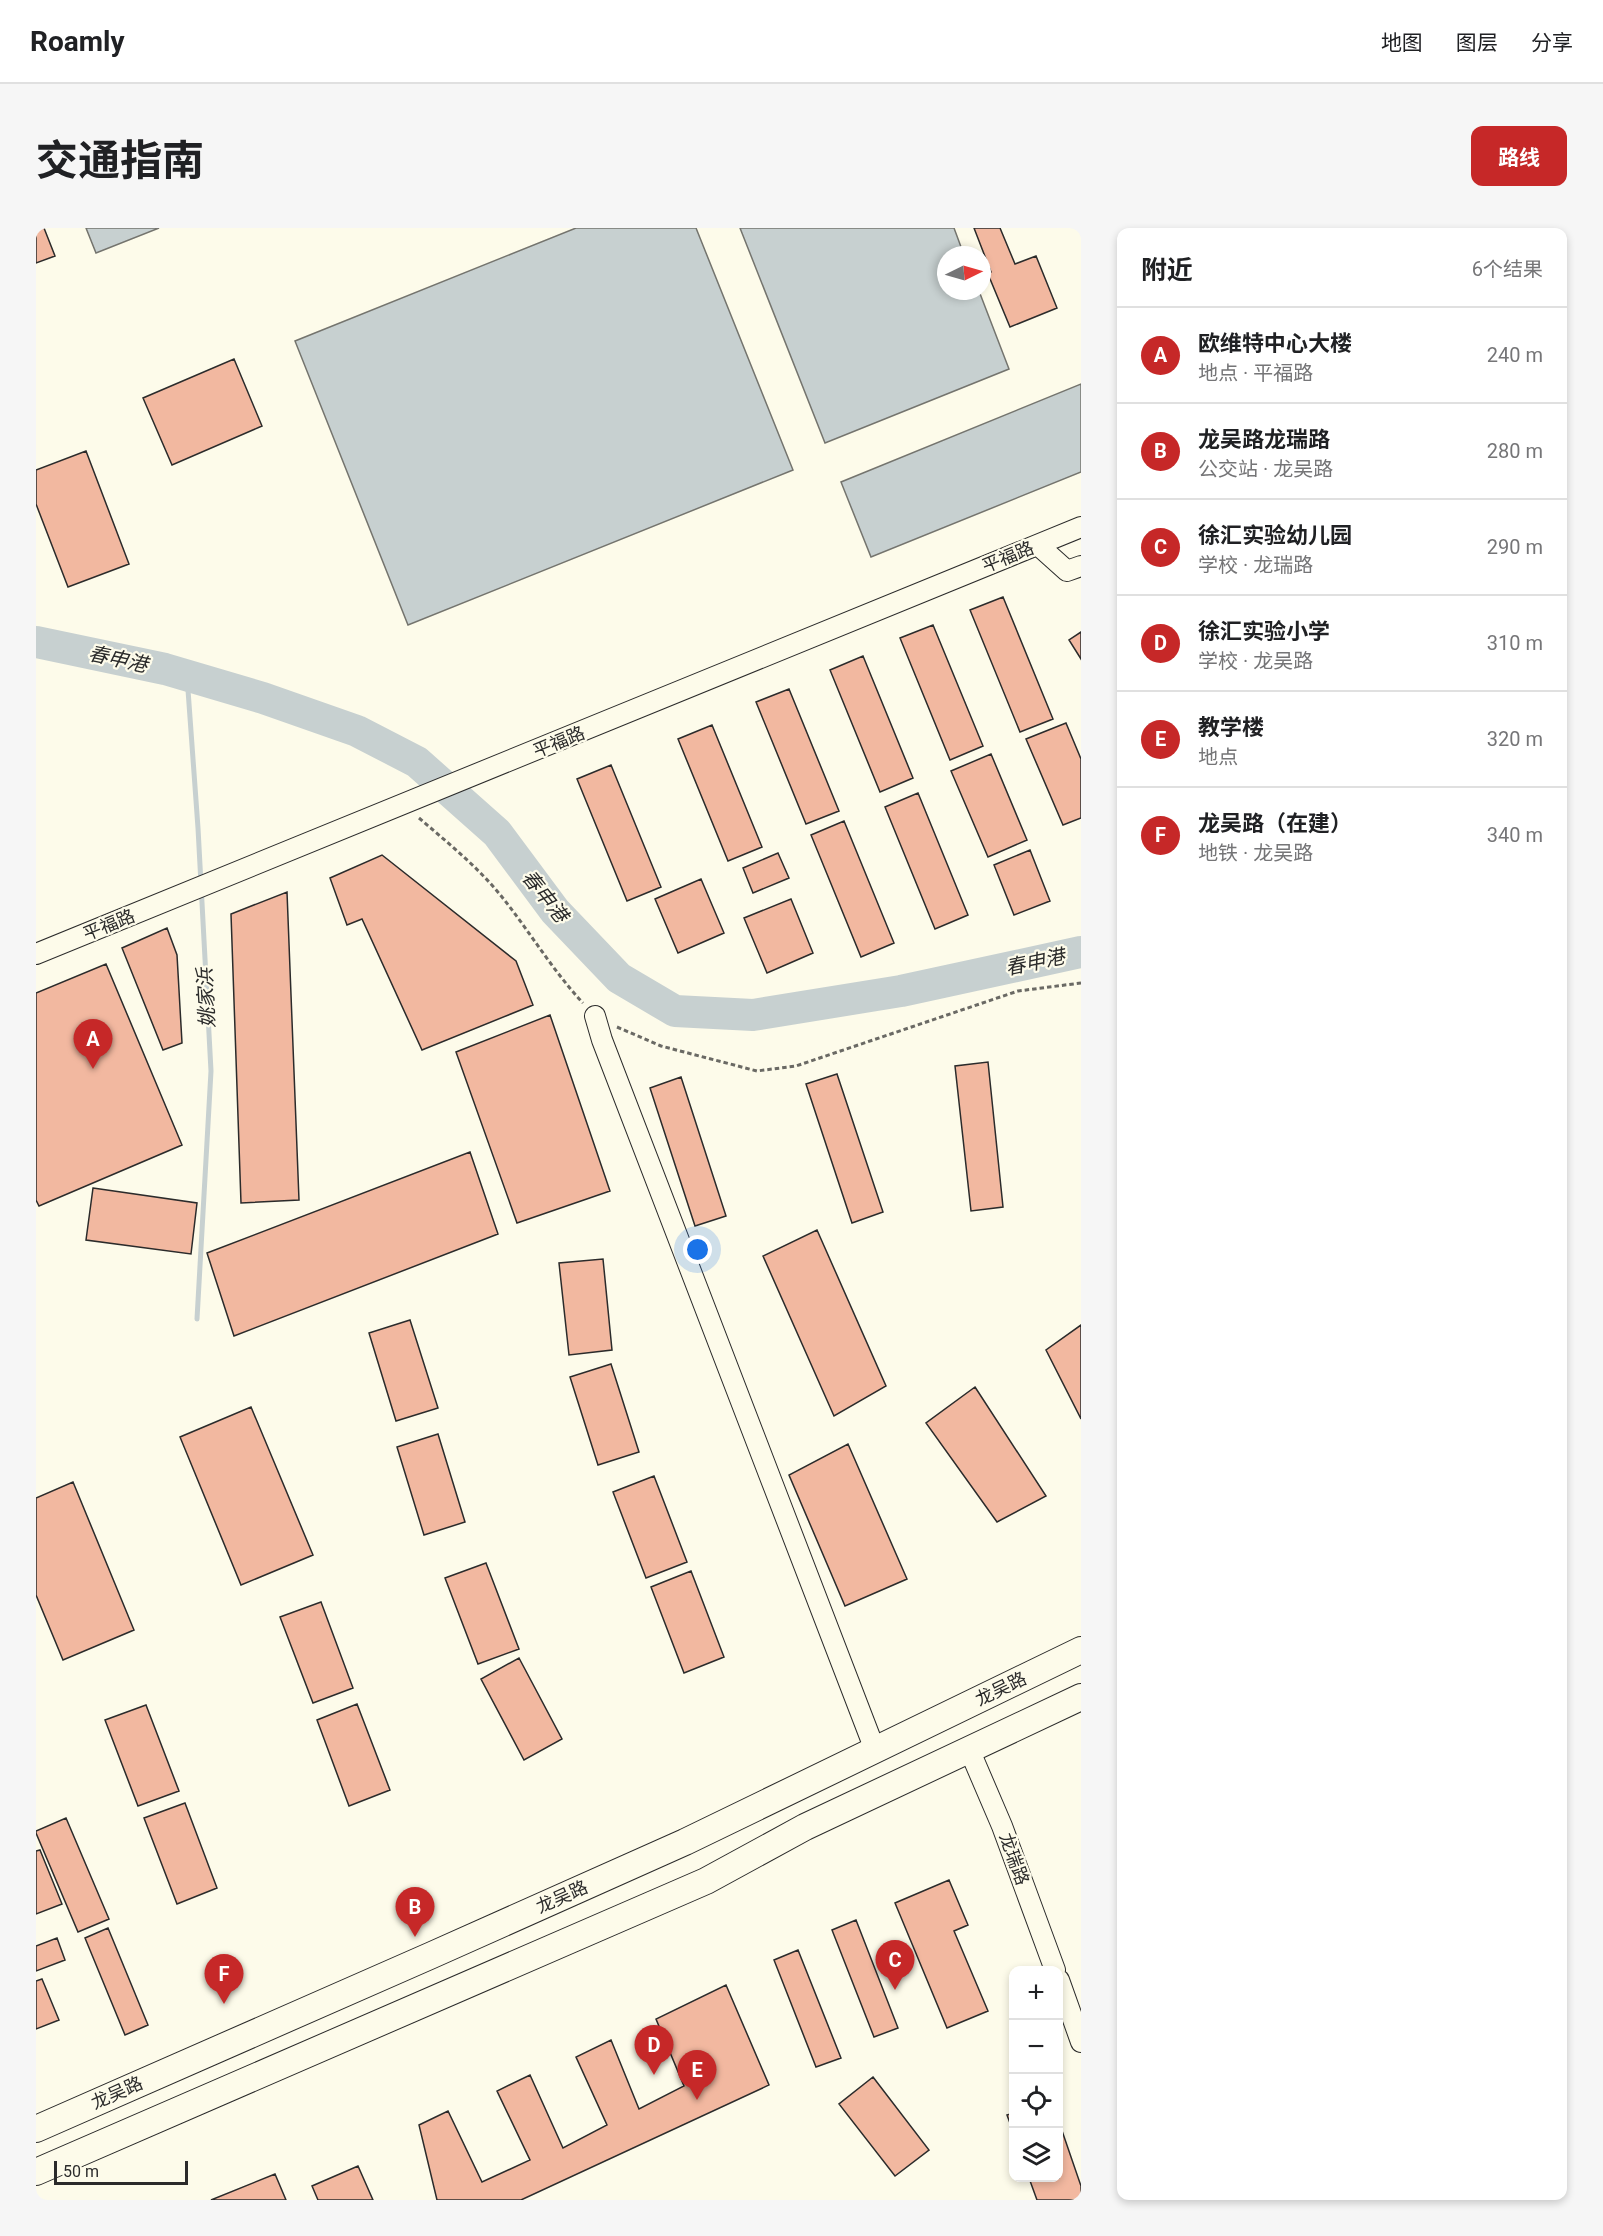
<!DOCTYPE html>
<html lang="zh">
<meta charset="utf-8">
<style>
:root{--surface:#fff;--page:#f6f6f6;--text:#202124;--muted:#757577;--line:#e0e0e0;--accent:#c62828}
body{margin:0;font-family:Roboto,"Noto Sans SC",sans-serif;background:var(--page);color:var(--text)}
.controls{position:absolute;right:18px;bottom:18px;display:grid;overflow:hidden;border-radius:12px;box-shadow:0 3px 9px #0003}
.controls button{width:54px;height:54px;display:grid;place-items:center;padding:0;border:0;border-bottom:2px solid var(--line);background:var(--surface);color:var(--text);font:30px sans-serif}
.compass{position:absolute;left:901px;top:18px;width:54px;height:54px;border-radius:50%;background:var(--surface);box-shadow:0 3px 9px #0003;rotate:85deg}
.scale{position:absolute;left:18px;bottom:15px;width:134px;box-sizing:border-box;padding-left:6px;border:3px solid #2b2b2b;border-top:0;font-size:16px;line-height:21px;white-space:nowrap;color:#2b2b2b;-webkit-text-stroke:4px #fdfbea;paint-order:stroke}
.you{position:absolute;left:662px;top:1022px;width:21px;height:21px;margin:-15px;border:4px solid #fff;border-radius:50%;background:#1a73e8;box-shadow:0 0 0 9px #1a73e833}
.badge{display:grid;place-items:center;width:39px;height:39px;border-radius:50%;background:var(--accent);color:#fff;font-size:20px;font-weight:700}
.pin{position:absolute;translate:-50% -50px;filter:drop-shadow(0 2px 3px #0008)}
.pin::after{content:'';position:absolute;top:32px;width:21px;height:18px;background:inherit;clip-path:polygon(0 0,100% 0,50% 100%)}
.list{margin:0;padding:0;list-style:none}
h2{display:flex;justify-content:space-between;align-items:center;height:78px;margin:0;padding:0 24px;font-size:26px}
h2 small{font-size:20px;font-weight:400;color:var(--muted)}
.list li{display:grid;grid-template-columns:39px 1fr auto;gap:18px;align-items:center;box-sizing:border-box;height:96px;padding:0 24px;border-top:2px solid var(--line)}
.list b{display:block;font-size:22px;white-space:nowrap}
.list p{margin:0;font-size:20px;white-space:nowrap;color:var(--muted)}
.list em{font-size:20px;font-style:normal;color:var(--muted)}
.icon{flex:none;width:33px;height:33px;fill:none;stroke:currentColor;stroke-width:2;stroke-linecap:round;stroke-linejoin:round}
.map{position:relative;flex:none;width:1045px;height:1972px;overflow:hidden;border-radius:12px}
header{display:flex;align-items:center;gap:36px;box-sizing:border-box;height:84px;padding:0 30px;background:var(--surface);border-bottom:2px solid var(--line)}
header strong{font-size:28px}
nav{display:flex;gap:33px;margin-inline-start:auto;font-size:21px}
.intro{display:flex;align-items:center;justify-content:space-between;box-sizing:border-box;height:144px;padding:0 36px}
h1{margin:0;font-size:42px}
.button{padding:15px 27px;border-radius:12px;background:var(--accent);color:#fff;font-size:21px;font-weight:700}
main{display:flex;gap:36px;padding:0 36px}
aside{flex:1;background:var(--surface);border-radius:12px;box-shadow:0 3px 9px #0003}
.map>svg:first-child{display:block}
</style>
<header>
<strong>Roamly</strong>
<nav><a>地图</a><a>图层</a><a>分享</a></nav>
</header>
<div class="intro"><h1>交通指南</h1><a class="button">路线</a></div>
<main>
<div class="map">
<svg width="1045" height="1972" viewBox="0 0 1045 1972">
<rect width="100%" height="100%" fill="#fdfbea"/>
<path fill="#c7d0d0" stroke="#74746e" stroke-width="1.5" d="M50,0H123L60,25Z
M540,0H660L757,242L372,397L259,113Z
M704,0H918L928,27H910V63H943L973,141L789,215Z
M1045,156V244L835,329L805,254Z"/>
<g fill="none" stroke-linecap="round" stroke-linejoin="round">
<path stroke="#c7d0d0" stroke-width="5" d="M151,448L162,600L175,843L161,1091"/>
<path stroke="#c7d0d0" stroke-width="32" d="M0,414L129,441L227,470L321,503L381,534L461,605L519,683L583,750L639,783L717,787L865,763L1045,724"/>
</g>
<path fill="#f2b8a0" stroke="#2b2b2b" stroke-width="1.5" d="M0,0H8L19,28L0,35Z
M938,0H964L979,36L1000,28L1021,80L974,99L952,46L955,44Z
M198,131L226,198L136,237L107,170Z
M50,223L93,336L32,359L0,276V242Z
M967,369L1017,491L984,504L934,382Z
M897,397L947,518L914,532L864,410Z
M1045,404V431L1033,412Z
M827,428L877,550L844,564L794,442Z
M753,461L803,583L770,596L720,474Z
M1030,495L1045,531V590L1027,597L990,511Z
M676,497L726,619L692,633L642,511Z
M955,526L991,612L952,629L915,543Z
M575,537L625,659L591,673L541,551Z
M882,565L932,687L899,701L849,579Z
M808,593L858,715L825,729L775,607Z
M994,622L1014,673L978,687L958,637Z
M742,625L753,650L717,665L707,640Z
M346,627L480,733L497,777L386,822L326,691L311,697L294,650Z
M665,651L688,705L642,725L619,671Z
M251,664L263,972L205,975L195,686Z
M755,671L777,725L731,745L708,690Z
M131,700L141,727L146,815L127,822L86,720Z
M70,736L146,917L3,978L0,972V765Z
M514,787L574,963L481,995L420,824Z
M952,834L967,979L935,983L919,838Z
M801,846L847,984L816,995L770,856Z
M645,849L690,988L659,998L614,860Z
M434,924L462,1006L198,1108L171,1025Z
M57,960L161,975L155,1026L50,1012Z
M781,1002L850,1158L798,1188L727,1028Z
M567,1031L576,1122L533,1127L523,1035Z
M374,1092L402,1180L360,1193L333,1105Z
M1045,1097V1191L1010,1122Z
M575,1136L603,1224L562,1237L534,1149Z
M939,1159L1010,1268L961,1294L890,1195Z
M215,1179L277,1327L205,1357L144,1209Z
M402,1206L429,1294L388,1307L361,1219Z
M812,1216L871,1351L809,1378L753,1247Z
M618,1248L651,1334L610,1350L577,1264Z
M37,1254L98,1402L27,1432L0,1367V1270Z
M450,1335L483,1421L442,1436L409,1350Z
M655,1343L688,1429L648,1445L615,1359Z
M285,1374L317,1460L277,1475L244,1389Z
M483,1430L526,1511L488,1532L445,1451Z
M321,1476L354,1562L313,1578L281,1492Z
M110,1477L143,1563L102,1578L69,1492Z
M149,1575L181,1660L141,1676L108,1590Z
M30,1590L73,1691L42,1704L0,1605V1603Z
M4,1622L26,1676L0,1686V1623Z
M913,1652L932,1697L918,1703L952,1783L911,1800L859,1675Z
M820,1692L862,1800L838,1809L796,1702Z
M72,1700L112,1797L89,1807L49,1710Z
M21,1710L29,1732L0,1743V1718Z
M762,1722L805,1830L780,1839L738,1732Z
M6,1751L23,1792L0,1801V1753Z
M690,1757L733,1857L485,1972H401L383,1897L412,1883L446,1954L494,1932L461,1863L494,1847L527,1920L571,1897L540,1829L575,1812L603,1881L648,1858L620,1791Z
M837,1849L893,1922L859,1948L803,1876Z
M978,1885V1906L971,1887Z
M1023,1894L1045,1958V1972H1001L993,1950H1023Z
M322,1938L337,1972H282L276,1958Z
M239,1946L250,1972H175Z"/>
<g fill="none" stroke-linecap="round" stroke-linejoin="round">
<g stroke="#2b2b2b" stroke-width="22">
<path id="minor" d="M1002,317L1031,343L1045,338
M0,726L1045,299
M559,788L566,812L839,1522
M933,1521L966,1598L1019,1742
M1023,1752L1045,1814"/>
</g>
<g stroke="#2b2b2b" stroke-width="28">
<path id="major" d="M0,1901L396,1727L649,1614L1045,1422
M0,1944L670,1653L769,1599L1045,1469"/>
</g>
<path stroke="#6a6964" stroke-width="3" stroke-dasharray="4.5 3" stroke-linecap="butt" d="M383,590C412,615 442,639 466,669C494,704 517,743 547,775
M581,799L625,818L721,843L760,838L982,763L1045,755"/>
<use href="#minor" stroke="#fdfbea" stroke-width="20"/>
<use href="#major" stroke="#fdfbea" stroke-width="26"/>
</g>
<g text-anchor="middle" stroke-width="4.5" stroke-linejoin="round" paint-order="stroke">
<g font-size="18" fill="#2b2b2b" stroke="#fdfbea">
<text transform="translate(972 329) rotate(-22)" y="6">平福路</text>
<text transform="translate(523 514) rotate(-22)" y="6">平福路</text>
<text transform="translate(73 697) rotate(-22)" y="6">平福路</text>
<text transform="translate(965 1461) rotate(-26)" y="6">龙吴路</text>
<text transform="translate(978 1631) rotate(70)" y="6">龙瑞路</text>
<text transform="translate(526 1669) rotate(-24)" y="6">龙吴路</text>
<text transform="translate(81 1865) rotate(-24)" y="6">龙吴路</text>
</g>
<g font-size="20" font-style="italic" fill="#2b2b2b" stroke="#fdfbea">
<text transform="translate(82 431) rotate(12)" y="7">春申港</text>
<text transform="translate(509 668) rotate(51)" y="7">春申港</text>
<text transform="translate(999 734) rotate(-12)" y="7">春申港</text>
<text transform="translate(170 770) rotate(-93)" y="7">姚家浜</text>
</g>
</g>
</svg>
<div class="controls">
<button>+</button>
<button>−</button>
<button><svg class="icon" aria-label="locate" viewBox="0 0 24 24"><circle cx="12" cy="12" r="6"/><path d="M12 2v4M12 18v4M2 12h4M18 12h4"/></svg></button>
<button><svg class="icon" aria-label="layers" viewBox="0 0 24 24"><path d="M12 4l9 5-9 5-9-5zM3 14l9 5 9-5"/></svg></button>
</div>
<svg class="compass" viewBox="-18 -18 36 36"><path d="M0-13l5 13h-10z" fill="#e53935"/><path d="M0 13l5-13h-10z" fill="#757577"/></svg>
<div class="scale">50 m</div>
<div class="you"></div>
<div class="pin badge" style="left:57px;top:841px">A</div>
<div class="pin badge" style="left:379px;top:1709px">B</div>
<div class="pin badge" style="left:859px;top:1762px">C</div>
<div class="pin badge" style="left:618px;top:1847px">D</div>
<div class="pin badge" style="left:661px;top:1872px">E</div>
<div class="pin badge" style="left:188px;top:1776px">F</div>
</div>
<aside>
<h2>附近<small>6个结果</small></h2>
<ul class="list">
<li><span class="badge">A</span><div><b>欧维特中心大楼</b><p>地点 · 平福路</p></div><em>240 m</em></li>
<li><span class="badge">B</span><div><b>龙吴路龙瑞路</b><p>公交站 · 龙吴路</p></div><em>280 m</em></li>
<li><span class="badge">C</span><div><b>徐汇实验幼儿园</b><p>学校 · 龙瑞路</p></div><em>290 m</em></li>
<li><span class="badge">D</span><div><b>徐汇实验小学</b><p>学校 · 龙吴路</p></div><em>310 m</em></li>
<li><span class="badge">E</span><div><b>教学楼</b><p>地点</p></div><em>320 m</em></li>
<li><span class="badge">F</span><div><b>龙吴路（在建）</b><p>地铁 · 龙吴路</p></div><em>340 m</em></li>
</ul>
</aside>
</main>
